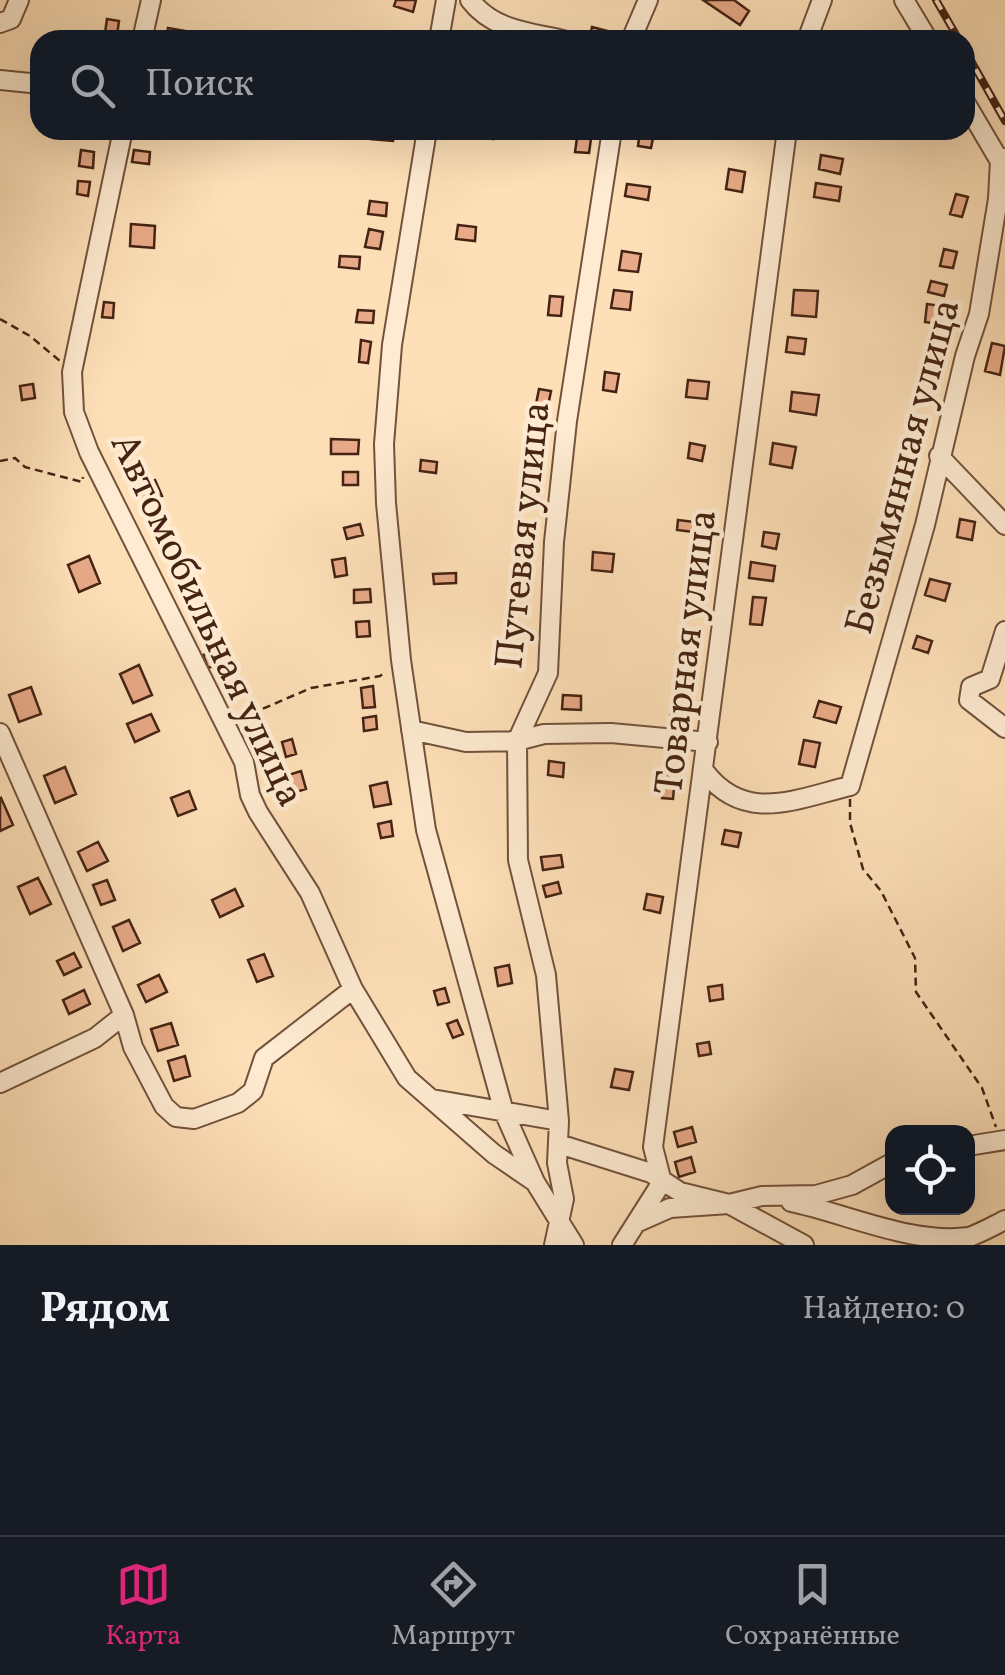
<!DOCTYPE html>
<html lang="ru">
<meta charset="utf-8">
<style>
:root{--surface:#171b24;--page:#242831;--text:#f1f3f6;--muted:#9ea1a6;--line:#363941;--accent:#db2777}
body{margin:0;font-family:Vollkorn,serif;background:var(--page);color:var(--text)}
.controls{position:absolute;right:30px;bottom:30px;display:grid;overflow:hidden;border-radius:20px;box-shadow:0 10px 40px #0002}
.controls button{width:90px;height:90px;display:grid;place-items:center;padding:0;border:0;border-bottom:2px solid var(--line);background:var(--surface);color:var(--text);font:50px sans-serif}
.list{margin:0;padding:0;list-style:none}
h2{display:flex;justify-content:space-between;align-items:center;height:130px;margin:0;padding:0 40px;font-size:42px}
h2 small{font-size:32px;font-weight:400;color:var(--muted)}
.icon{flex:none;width:55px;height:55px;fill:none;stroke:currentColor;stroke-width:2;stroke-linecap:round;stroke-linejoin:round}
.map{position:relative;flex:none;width:1005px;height:1245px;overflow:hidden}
.search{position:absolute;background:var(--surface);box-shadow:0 10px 40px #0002;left:30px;right:30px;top:30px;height:110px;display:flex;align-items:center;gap:25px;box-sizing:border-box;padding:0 35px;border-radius:30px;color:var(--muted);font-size:38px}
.sheet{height:290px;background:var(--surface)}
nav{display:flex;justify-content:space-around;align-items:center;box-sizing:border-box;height:140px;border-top:2px solid var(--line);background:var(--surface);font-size:28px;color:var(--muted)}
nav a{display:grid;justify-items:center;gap:5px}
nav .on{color:var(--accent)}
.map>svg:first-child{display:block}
</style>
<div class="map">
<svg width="1005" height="1245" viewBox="0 0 1005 1245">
<rect width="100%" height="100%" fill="#fee0b8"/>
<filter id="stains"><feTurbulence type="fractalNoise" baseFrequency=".002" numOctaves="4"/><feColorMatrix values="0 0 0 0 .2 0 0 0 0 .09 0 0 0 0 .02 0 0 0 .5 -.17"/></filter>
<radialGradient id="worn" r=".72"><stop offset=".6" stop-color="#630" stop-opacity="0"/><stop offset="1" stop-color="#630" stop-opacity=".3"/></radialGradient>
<path fill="#e8aa88" stroke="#452313" stroke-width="2.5" d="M396,0H416L413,12L394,6Z
M703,0H734L749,11L740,25Z
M107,19L119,21L117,35L105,33Z
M592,27L611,32L609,40H589Z
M168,28L191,32L189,40H166Z
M372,130H394L393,141L371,139Z
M473,130H494L493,139L473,136Z
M640,131L654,133L651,148L638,146Z
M577,138L591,139L589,153L575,152Z
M81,150L94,152L93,168L79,166Z
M134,150L150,152L149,164L132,162Z
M821,155L843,159L840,174L819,169Z
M729,169L745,172L742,192L726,189Z
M78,181L90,182L88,196L77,194Z
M816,183L841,187L839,201L814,197Z
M627,184L650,187L648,200L625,196Z
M956,194L968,197L962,217L950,214Z
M370,201L387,203L386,216L368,214Z
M131,224L155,226L154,248L130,246Z
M458,225L476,227L475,241L456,239Z
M369,229L383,232L380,249L365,247Z
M944,249L957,252L953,268L940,266Z
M622,251L641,254L638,272L619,270Z
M340,256L360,257L359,269L339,267Z
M931,281L947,285L944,296L928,292Z
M614,290L632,292L630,310L611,308Z
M794,290L818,291L816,317L792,315Z
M550,296L563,297L561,316L548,315Z
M104,302L114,303L113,318L102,317Z
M927,304L941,306L939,324L925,322Z
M358,310L374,311L373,323L356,322Z
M788,337L806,339L804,354L786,352Z
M361,340L371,342L368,363L359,362Z
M992,343L1005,346L1000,375L985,371Z
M605,372L619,374L616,392L603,390Z
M688,380L709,382L707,399L686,397Z
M33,384L35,398L22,400L20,386Z
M539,389L551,391L547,411L535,409Z
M792,392L819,395L816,415L790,411Z
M525,432L542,434L541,446L524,444Z
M331,439L359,440L358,454H331Z
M690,443L705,446L702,461L688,458Z
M773,443L796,447L792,468L770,464Z
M421,460L437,462L436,473L420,471Z
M343,472H358V485H343Z
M155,480L162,496L143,503L137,487Z
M960,519L975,522L972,540L957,537Z
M678,520L695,522L694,532L677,530Z
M360,524L363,535L347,539L344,528Z
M764,532L779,534L776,549L762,546Z
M593,552L614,554L612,572L592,570Z
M89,556L100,583L79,592L68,565Z
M345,558L347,575L335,577L332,560Z
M751,562L775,566L773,581L749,578Z
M456,573V583L434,584L433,574Z
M930,579L950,584L945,601L925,595Z
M370,589L371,602L354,603V590Z
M753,597L766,598L762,625L750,624Z
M369,621L370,636L357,637L356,622Z
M917,636L932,641L928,653L913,648Z
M218,650L222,663L208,668L203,655Z
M139,665L152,695L133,703L120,674Z
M373,686L375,707L363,708L361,688Z
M31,687L41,714L19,722L9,695Z
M563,695L581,696V710L562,709Z
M819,701L841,707L836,723L814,717Z
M671,705L682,706L681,721L670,720Z
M151,714L159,731L135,742L127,724Z
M376,716L377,729L364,731L363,718Z
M292,739L296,754L286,757L282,742Z
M804,740L820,743L815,767L799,764Z
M549,761L564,763L563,777L548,775Z
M65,767L76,794L55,803L44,776Z
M301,771L306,789L293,793L288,775Z
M664,776H675L673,799L662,798Z
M387,782L391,804L374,807L370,786Z
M189,791L196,809L178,816L171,798Z
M1,798L13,825L0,831V799Z
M391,821L393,836L381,838L378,824Z
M725,830L741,833L738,847L722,844Z
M98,842L108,861L87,871L78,852Z
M561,855L563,867L543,870L541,857Z
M38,878L51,904L30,914L18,887Z
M107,880L115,900L101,905L93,885Z
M558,882L561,893L546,897L543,886Z
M235,889L243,906L220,917L212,900Z
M647,894L663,897L660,913L644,909Z
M129,920L140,943L123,951L113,927Z
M74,953L81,967L64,975L57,961Z
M264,954L273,976L257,982L248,960Z
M509,965L512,983L498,986L495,968Z
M159,975L167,992L146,1002L138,985Z
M722,985L723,999L710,1001L708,987Z
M445,988L449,1002L438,1005L434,991Z
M84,990L90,1004L69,1014L63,1000Z
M457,1020L463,1034L453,1038L447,1024Z
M171,1023L178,1045L158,1051L151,1029Z
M709,1042L711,1054L699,1056L697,1044Z
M185,1056L190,1076L174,1081L168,1061Z
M615,1069L633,1072L629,1090L611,1087Z
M692,1127L696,1142L678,1147L674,1132Z
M691,1157L695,1172L679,1177L675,1162Z"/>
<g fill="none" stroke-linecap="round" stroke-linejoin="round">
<g stroke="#73523c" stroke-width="22">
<path id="minor" d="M470,0C493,30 528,32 563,40
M904,0L928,40
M0,23L11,19L19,0
M142,40L151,0
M439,40L446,0
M631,40L648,0
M807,40L822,0
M0,80L40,84
M965,102L1005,170
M123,130L72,372L74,412L89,452L244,762L250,795L258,812L310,893L353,989L407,1078L494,1154L535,1182
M427,130L392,345L384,444L386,503L401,660L426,830L504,1112L535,1182L574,1245
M939,456L1005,525
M1005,631L990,679L971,687L969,700L1005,728
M411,730L466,742L517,741L544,734L611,733L708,742
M0,733L124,1015L133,1047L164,1106L176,1117L194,1119L238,1103L253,1091L264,1058L353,989
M705,772C745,824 796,799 850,786L925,525L965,356L979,314L998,199L1000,160L1005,158
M0,1083L95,1038L124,1015
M432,1099L559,1121
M559,1144L651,1173L680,1192L729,1204L762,1196L816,1195L852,1185L892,1163
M968,1146L1005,1140
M791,1202C845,1213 912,1245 969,1237C981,1233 993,1226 1005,1220
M636,1223L670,1208L729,1204L804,1245
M554,1245L564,1199L557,1163L559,1121L546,975L518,860L517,741L548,673L554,542L567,421L612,130
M622,1245L662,1182L653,1147L787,130"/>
</g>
<path stroke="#452313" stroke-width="2.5" stroke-dasharray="8 5" stroke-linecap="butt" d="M0,319L30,336L60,361
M0,461L15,458L25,467L82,482L83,477
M239,719L311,688L380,676L386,672
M850,799V823L863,869L881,891L915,958L916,992L982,1088L996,1127"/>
<use href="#minor" stroke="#feebd1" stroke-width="18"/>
<g stroke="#452313" stroke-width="8">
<path id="rail" d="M936,0L959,40
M965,50L1005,121"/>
</g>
<use href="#rail" stroke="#feebd1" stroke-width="4" stroke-dasharray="11" stroke-linecap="butt"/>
</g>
<g text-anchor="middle" stroke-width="9" stroke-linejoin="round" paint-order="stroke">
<g font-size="40" fill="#452313" stroke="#feebd1">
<text transform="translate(901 466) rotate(-75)" y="14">Безымянная улица</text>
<text transform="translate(521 535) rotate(-84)" y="14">Путевая улица</text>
<text transform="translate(209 619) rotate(65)" y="14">Автомобильная улица</text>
<text transform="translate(684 652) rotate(-83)" y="14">Товарная улица</text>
</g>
</g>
<rect width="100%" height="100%" filter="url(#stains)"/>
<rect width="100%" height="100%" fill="url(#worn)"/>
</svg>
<div class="controls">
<button><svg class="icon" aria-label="locate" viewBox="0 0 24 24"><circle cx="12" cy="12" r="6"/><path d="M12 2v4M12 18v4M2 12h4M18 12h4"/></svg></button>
</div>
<div class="search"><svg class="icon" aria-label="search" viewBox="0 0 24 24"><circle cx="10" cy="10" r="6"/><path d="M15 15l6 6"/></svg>Поиск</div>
</div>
<section class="sheet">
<h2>Рядом<small>Найдено: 0</small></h2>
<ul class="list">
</ul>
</section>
<nav>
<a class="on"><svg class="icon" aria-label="map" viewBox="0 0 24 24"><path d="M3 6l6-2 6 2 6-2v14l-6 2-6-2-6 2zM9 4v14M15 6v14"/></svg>Карта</a>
<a><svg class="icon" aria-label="directions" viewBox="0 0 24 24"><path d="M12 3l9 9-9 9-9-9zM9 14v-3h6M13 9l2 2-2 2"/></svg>Маршрут</a>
<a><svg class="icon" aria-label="saved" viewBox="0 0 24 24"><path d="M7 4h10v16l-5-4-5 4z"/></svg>Сохранённые</a>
</nav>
